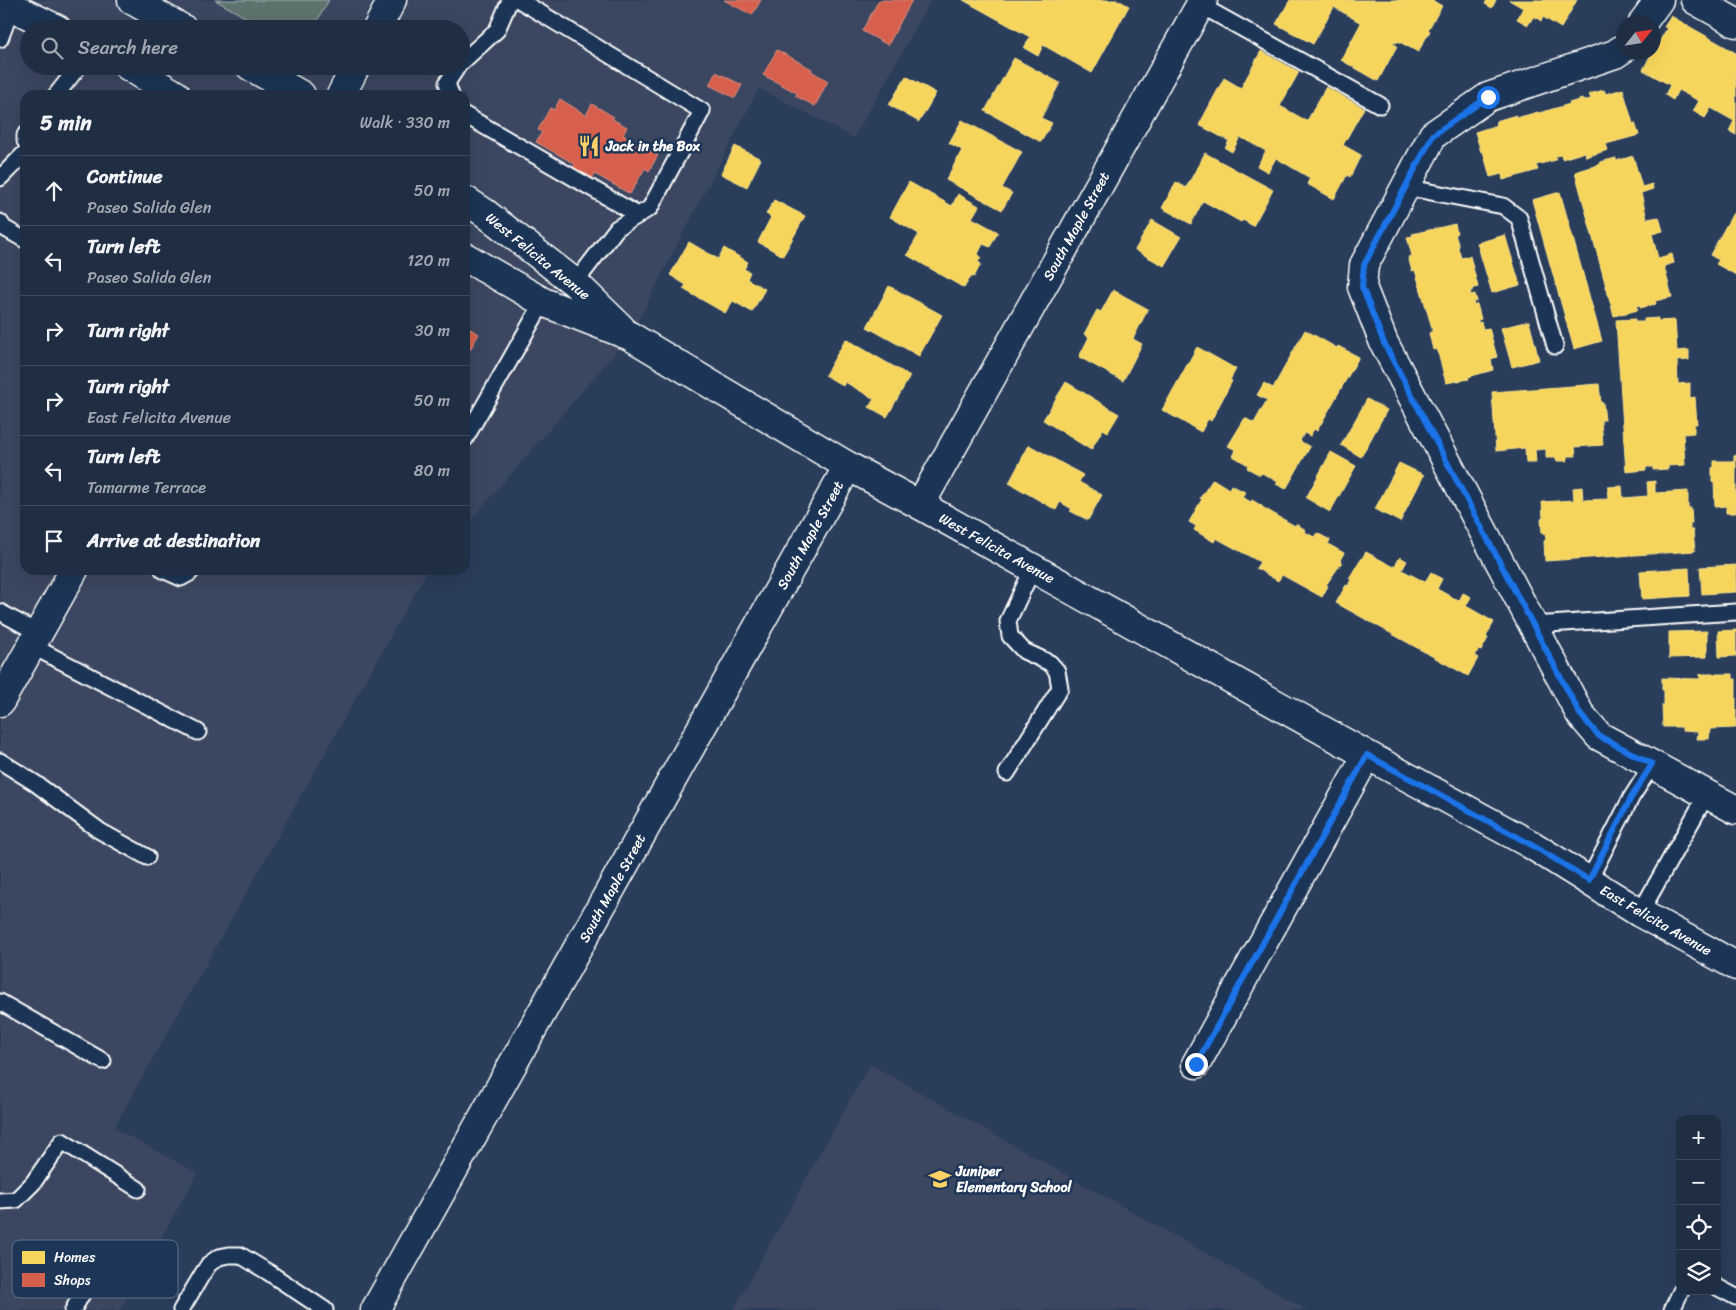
<!DOCTYPE html>
<meta charset="utf-8">
<style>
:root{--surface:#202e44;--page:#28364b;--text:#f1f3f6;--muted:#a2a8b2;--line:#3d4a5d}
body{margin:0;font-family:Sriracha,sans-serif;background:var(--page);color:var(--text)}
.controls{position:absolute;right:15px;bottom:15px;display:grid;overflow:hidden;border-radius:10px;box-shadow:0 5px 20px #0002}
.controls button{width:45px;height:45px;display:grid;place-items:center;padding:0;border:0;border-bottom:1px solid var(--line);background:var(--surface);color:var(--text);font:25px sans-serif}
.compass{position:absolute;left:1616px;top:15px;width:45px;height:45px;border-radius:50%;background:var(--surface);box-shadow:0 5px 20px #0002;rotate:60deg}
.stop{position:absolute;width:15px;height:15px;margin:-11px;border:4px solid #1a73e8;border-radius:50%;background:#fff}
.stop.end{background:#1a73e8;border-color:#fff;box-shadow:0 1px 5px #0008}
.list{margin:0;padding:0;list-style:none}
h2{display:flex;justify-content:space-between;align-items:center;height:65px;margin:0;padding:0 20px;font-size:21px}
h2 small{font-size:16px;font-weight:400;color:var(--muted)}
.list li{display:grid;grid-template-columns:32px 1fr auto;gap:15px;align-items:center;box-sizing:border-box;height:70px;padding:0 20px;border-top:1px solid var(--line)}
.list b{display:block;font-size:19px;white-space:nowrap}
.list p{margin:0;font-size:16px;white-space:nowrap;color:var(--muted)}
.list em{font-size:16px;font-style:normal;color:var(--muted)}
.icon{flex:none;width:28px;height:28px;fill:none;stroke:currentColor;stroke-width:2;stroke-linecap:round;stroke-linejoin:round}
.map{position:relative;flex:none;width:1736px;height:1310px;overflow:hidden}
.search{position:absolute;background:var(--surface);box-shadow:0 5px 20px #0002;left:20px;top:20px;width:450px;height:55px;display:flex;align-items:center;gap:12px;box-sizing:border-box;padding:0 18px;border-radius:28px;color:var(--muted);font-size:19px}
.panel{position:absolute;background:var(--surface);box-shadow:0 5px 20px #0002;left:20px;top:90px;width:450px;height:485px;border-radius:15px}
.map>svg:first-child{display:block}
</style>
<div class="map">
<svg width="1736" height="1310" viewBox="0 0 1736 1310">
<rect width="100%" height="100%" fill="#2a3d5b"/>
<filter id="ink" filterUnits="userSpaceOnUse"><feTurbulence type="fractalNoise" baseFrequency=".02" numOctaves="2"/><feDisplacementMap in="SourceGraphic" scale="10" xChannelSelector="R" yChannelSelector="G"/><feConvolveMatrix kernelMatrix="1 2 1 2 8 2 1 2 1" color-interpolation-filters="sRGB"/></filter>
<g filter="url(#ink)">
<path fill="#3a4660" fill-rule="evenodd" d="M0,0H931L854,138L759,88L630,336L465,527V95H25V570H428L114,1128L198,1173L120,1310H0ZM29,29H461V66H29Z
M870,1064L1280,1295L1307,1310H733Z"/>
<path fill="#5e736e" stroke="#aeb9b6" d="M215,0H329L317,21L309,29H266Z"/>
<path fill="#f6d55c" stroke="#f9e28d" d="M963,0H1118L1129,6L1092,73L1043,45L1038,56L1024,48L1030,37Z
M1290,0H1432L1442,6L1428,30L1430,31L1418,52L1398,41L1397,43L1393,41V43L1397,46L1378,81L1341,60L1361,23L1334,7L1313,44L1276,24Z
M1487,0H1496L1492,8L1485,4Z
M1509,0H1577L1561,28L1543,17L1541,21L1534,16L1528,25L1517,19L1523,8Z
M1671,16L1736,53V135L1729,131L1734,121L1711,108L1705,118L1693,111L1699,101L1678,90L1673,100L1665,95L1670,85L1643,70L1650,56L1647,54L1648,52H1654V42L1658,44L1667,28L1664,27Z
M1261,51L1299,72L1280,106L1307,121L1326,87L1364,108L1343,145L1361,155L1350,177L1347,175L1334,199L1307,184L1310,178L1276,158L1268,172L1257,166L1266,151L1240,137L1232,152L1225,148L1229,141L1199,125L1224,78L1241,88Z
M1014,58L1060,83L1041,118L1052,123L1041,142L985,111Z
M906,76L936,93L919,122L889,105Z
M1623,89L1633,124L1635,123L1639,135L1606,144L1608,150L1586,157L1585,152L1562,159L1561,155L1555,156L1556,160L1536,165L1538,170L1503,180L1502,174L1490,177L1483,151L1481,152L1475,132L1497,125L1496,121L1516,115V118L1538,112L1539,113L1570,104L1569,103L1582,99L1583,101L1591,99L1589,94L1604,90L1606,94Z
M962,120L1022,152L1002,188L1012,193L1002,210L946,180L962,150L949,143Z
M735,146L761,159L747,187L721,174Z
M1205,153L1273,190L1253,226L1243,220L1241,222L1203,201L1191,224L1162,208L1176,182L1186,188Z
M1633,156L1642,187L1652,184L1653,189L1641,193L1647,219L1659,217L1663,231L1652,234L1658,258L1672,254L1674,263L1664,266L1672,297L1655,301L1656,304L1640,308V305L1636,306L1638,310L1614,316L1575,172L1601,164L1600,162L1616,158V161Z
M909,182L952,206L958,194L979,206L972,218L998,232L990,247L983,244L978,254L981,257L978,262L981,264L974,277L971,276L964,288L907,255L919,234L890,217Z
M1560,192L1602,341L1574,349L1532,200Z
M774,200L805,216L783,256L758,242L771,217L766,214Z
M1733,213L1736,215V275L1716,264L1719,260L1710,255Z
M1152,220L1181,237L1164,266L1135,250Z
M1455,224L1457,233L1455,234L1459,247L1455,248V249L1458,248L1461,258L1470,256L1478,287L1472,289L1473,291H1470L1471,295L1475,294L1477,301L1473,302L1474,305L1477,304L1481,319L1478,320V323L1481,322L1483,329L1489,328L1497,357L1491,359L1493,370L1468,377L1469,379L1446,383L1437,349L1433,350L1429,333L1432,332V328L1415,270L1412,271L1408,257L1412,256L1407,237L1413,236L1412,234Z
M1505,235L1520,285L1492,293L1477,243Z
M689,242L718,259L724,248L748,262L744,269L750,272L747,279L765,289L752,312L733,301L725,313L683,289L686,285L670,275Z
M889,286L942,315L919,356L867,327Z
M1113,290L1148,309L1133,339L1142,344L1123,381L1079,357L1089,337L1084,334L1097,310L1101,312Z
M1658,318V321L1675,320L1677,351L1689,350V360L1677,361L1678,384L1690,383V398L1695,397L1697,424H1694V433L1683,434L1685,465L1668,466V469L1653,470V467H1646V470L1626,472L1616,320L1635,319V322H1644V319Z
M1529,321L1539,360L1512,367L1501,328Z
M1305,330L1337,348L1338,346L1359,357L1317,431L1314,429L1310,436L1304,433L1300,441L1310,447L1286,489L1276,484L1278,482L1262,473L1260,475L1247,468L1248,465L1233,456L1236,450L1228,446L1245,418L1254,423L1267,400L1257,395L1264,383L1273,388Z
M846,339L910,376L887,417L869,407L874,399L845,382L843,386L825,375Z
M1197,347L1236,369L1230,380L1232,381L1211,421L1208,419L1201,432L1162,410Z
M1066,382L1119,414L1108,432L1103,429L1091,450L1043,420Z
M1599,384L1601,403H1603L1605,420H1601L1603,445L1575,447L1576,456H1567V461H1557L1556,458H1546V449L1535,450L1536,463H1526L1525,448L1496,451L1492,392Z
M1367,399L1387,410L1361,457L1341,445Z
M1029,445L1083,475L1079,482L1102,495L1088,520L1070,511L1072,509L1060,502L1056,510L1009,483Z
M1331,452L1356,466L1330,512L1306,498Z
M1736,455V513H1726V506L1715,507L1714,481L1712,482V468L1714,467V461H1734V456Z
M1399,463L1424,475L1400,522L1375,509Z
M1213,479L1229,489L1231,485L1245,492L1242,497L1251,502L1252,500L1262,506V507L1295,526L1296,524L1306,530L1305,532L1314,537L1317,533L1330,540L1328,544L1344,553L1340,560L1342,562L1326,585L1328,586L1322,597L1282,575L1278,581L1256,568L1260,562L1216,538L1214,542L1194,530L1196,526L1189,522L1202,499L1200,498Z
M1655,481V493L1688,491V508H1691L1692,523H1690V530H1693L1695,551L1545,561L1544,541L1546,540L1545,533H1542L1541,519L1543,518L1542,502L1574,500L1573,488L1582,487L1583,500L1609,499L1608,487L1622,486L1623,498L1648,496L1647,482Z
M1366,552L1394,567L1400,557L1407,561L1402,570L1425,582L1431,572L1442,579L1437,589L1459,601L1463,593L1471,597L1466,606L1494,622L1486,637L1488,638L1481,651L1478,650L1475,656L1478,658L1468,676L1336,603L1346,585L1348,586L1351,579L1349,578Z
M1736,565V592L1702,594L1700,567Z
M1689,568L1690,596L1642,599L1640,571Z
M1736,630V656L1719,657L1718,631Z
M1707,631V657L1669,658V632Z
M1700,674H1733V679H1736V728L1710,729L1709,739H1697L1698,732L1682,731V727H1663L1662,705H1664V690H1662V678L1700,679Z"/>
<path fill="#d6604d" stroke="#e29082" d="M724,0H761L752,15Z
M879,0H912L888,45L862,31Z
M777,50L812,69L811,71L828,81L815,106L796,96L797,93L763,75Z
M716,72L742,85L735,98L709,85Z
M560,99L586,115L592,104L614,117L612,119L627,127L623,135L658,155L649,171L645,168L630,194L595,174L591,180L572,169L575,164L536,142L542,132L538,130L550,108L554,110Z
M465,326L479,334L465,358Z"/>
<g fill="none" stroke-linecap="round" stroke-linejoin="round">
<g stroke="#fff" stroke-width="19">
<path id="lane" d="M519,0L702,111L650,208L617,228L575,283
M1200,5L1380,105
M0,39L12,7
M461,63L497,30L510,0
M56,95L79,66
M451,95L447,83L458,66
M465,115L638,215
M25,135V141
M0,178L25,153
M1405,187L1503,206L1519,218L1555,346
M0,222L4,228L25,240
M465,439L543,302
M163,570L181,578L190,573L192,570
M0,612L38,633
M1533,625L1736,612
M32,646L198,732
M0,761L35,783L100,831L147,857
M1007,773L1060,688L1057,671L1050,663L1024,651L1010,636L1008,621L1033,568
M1589,880L1631,798L1652,765
M1640,913L1707,794
M0,1002L103,1061
M0,1201L16,1200L33,1183L62,1141L138,1189
M1717,1287L1736,1297
M73,1310L86,1287
M181,1310L203,1273L209,1264L219,1257L229,1255H240L268,1272L325,1310
M1672,1310L1681,1291"/>
</g>
<g stroke="#fff" stroke-width="31">
<path id="street" d="M1695,0L1736,23
M1643,22L1659,0
M1624,48L1615,54L1488,97L1433,135L1364,265L1362,287L1384,343L1580,714L1599,736L1736,810
M920,505L1203,0
M1196,1064L1367,755
M375,1310L848,466"/>
</g>
<g stroke="#fff" stroke-width="31">
<path id="secondary" d="M7,0L12,7L57,29
M132,0L183,29
M377,29L392,0
M128,66L176,95
M250,66L301,95
M341,95L356,66
M465,200L485,213L575,283L621,328
M465,257L543,302L630,336L848,466L920,505L1367,755L1530,844L1640,913L1736,966
M0,702L74,570"/>
</g>
<use href="#lane" stroke="#1d3557" stroke-width="15"/>
<use href="#street" stroke="#1d3557" stroke-width="28"/>
<use href="#secondary" stroke="#1d3557" stroke-width="28"/>
</g>
</g>
<g fill="none" stroke-linecap="round" stroke-linejoin="round" filter="url(#ink)">
<path stroke="#1a73e8" stroke-width="6" d="M1196,1064L1367,755L1530,844L1589,880L1631,798L1652,764L1599,736L1580,714L1384,343L1362,287L1364,265L1433,135L1488,97"/>
</g>
<defs>
<g id="restaurant-bare" transform="scale(1.725)"><path d="M-5-6h1v4h1v-4h1v4h1v-4h1v5L-1.5 .5V6h-2V.5L-5-1ZM5-6V6H3V1.5H1.5Q1.5-4 5-6Z" fill="#ffd166" stroke="#1d3557" stroke-width="2.5" paint-order="stroke"/></g>
<g id="school-bare" transform="scale(1.725)"><path d="M0-5L7-2L0 1L-7-2ZM-4 1L0 2.5L4 1V4Q0 6-4 4Z" fill="#ffd166" stroke="#1d3557" stroke-width="2.5" paint-order="stroke"/></g>
</defs>
<g fill-rule="evenodd">
<use href="#restaurant-bare" x="589" y="146"/>
<use href="#school-bare" x="940" y="1179"/>
</g>
<g text-anchor="middle" stroke-width="5" stroke-linejoin="round" paint-order="stroke">
<g font-size="14" font-weight="bold" fill="#fff" stroke="#1d3557" text-anchor="start">
<text x="606" y="151">Jack in the Box</text>
<text x="956" y="1176">Juniper<tspan x="956" dy="16">Elementary School</tspan></text>
</g>
<g font-size="14" fill="#fff" stroke="#1d3557">
<text transform="translate(1076 226) rotate(-61)" y="5">South Maple Street</text>
<text transform="translate(538 256) rotate(39)" y="5">West Felicita Avenue</text>
<text transform="translate(810 535) rotate(-61)" y="5">South Maple Street</text>
<text transform="translate(997 548) rotate(29)" y="5">West Felicita Avenue</text>
<text transform="translate(612 888) rotate(-61)" y="5">South Maple Street</text>
<text transform="translate(1656 920) rotate(30)" y="5">East Felicita Avenue</text>
</g>
</g>
<rect x="12" y="1240" width="166" height="58" rx="8" fill="#1d3557" stroke="#617289" stroke-width="1"/>
<rect x="22" y="1251" width="23" height="13" fill="#f6d55c"/>
<rect x="22" y="1273" width="23" height="14" fill="#d6604d"/>
<g font-size="14" fill="#fff">
<text x="54" y="1262">Homes</text>
<text x="54" y="1285">Shops</text>
</g>
</svg>
<div class="controls">
<button>+</button>
<button>−</button>
<button><svg class="icon" aria-label="locate" viewBox="0 0 24 24"><circle cx="12" cy="12" r="6"/><path d="M12 2v4M12 18v4M2 12h4M18 12h4"/></svg></button>
<button><svg class="icon" aria-label="layers" viewBox="0 0 24 24"><path d="M12 4l9 5-9 5-9-5zM3 14l9 5 9-5"/></svg></button>
</div>
<svg class="compass" viewBox="-18 -18 36 36"><path d="M0-13l5 13h-10z" fill="#e53935"/><path d="M0 13l5-13h-10z" fill="#a2a8b2"/></svg>
<div class="stop" style="left:1488px;top:97px"></div>
<div class="stop end" style="left:1196px;top:1064px"></div>
<div class="search"><svg class="icon" aria-label="search" viewBox="0 0 24 24"><circle cx="10" cy="10" r="6"/><path d="M15 15l6 6"/></svg>Search here</div>
<section class="panel">
<h2>5 min<small>Walk · 330 m</small></h2>
<ul class="list">
<li><svg class="icon" aria-label="ahead" viewBox="0 0 24 24"><path d="M12 20V5M6 11l6-6 6 6"/></svg><div><b>Continue</b><p>Paseo Salida Glen</p></div><em>50 m</em></li>
<li><svg class="icon" aria-label="left" viewBox="0 0 24 24"><path d="M17 20v-9H6M10 6l-5 5 5 5"/></svg><div><b>Turn left</b><p>Paseo Salida Glen</p></div><em>120 m</em></li>
<li><svg class="icon" aria-label="right" viewBox="0 0 24 24"><path d="M7 20v-9h11M14 6l5 5-5 5"/></svg><div><b>Turn right</b></div><em>30 m</em></li>
<li><svg class="icon" aria-label="right" viewBox="0 0 24 24"><path d="M7 20v-9h11M14 6l5 5-5 5"/></svg><div><b>Turn right</b><p>East Felicita Avenue</p></div><em>50 m</em></li>
<li><svg class="icon" aria-label="left" viewBox="0 0 24 24"><path d="M17 20v-9H6M10 6l-5 5 5 5"/></svg><div><b>Turn left</b><p>Tamarme Terrace</p></div><em>80 m</em></li>
<li><svg class="icon" aria-label="arrive" viewBox="0 0 24 24"><path d="M6 21V4h12l-3 4 3 4H6"/></svg><div><b>Arrive at destination</b></div></li>
</ul>
</section>
</div>
